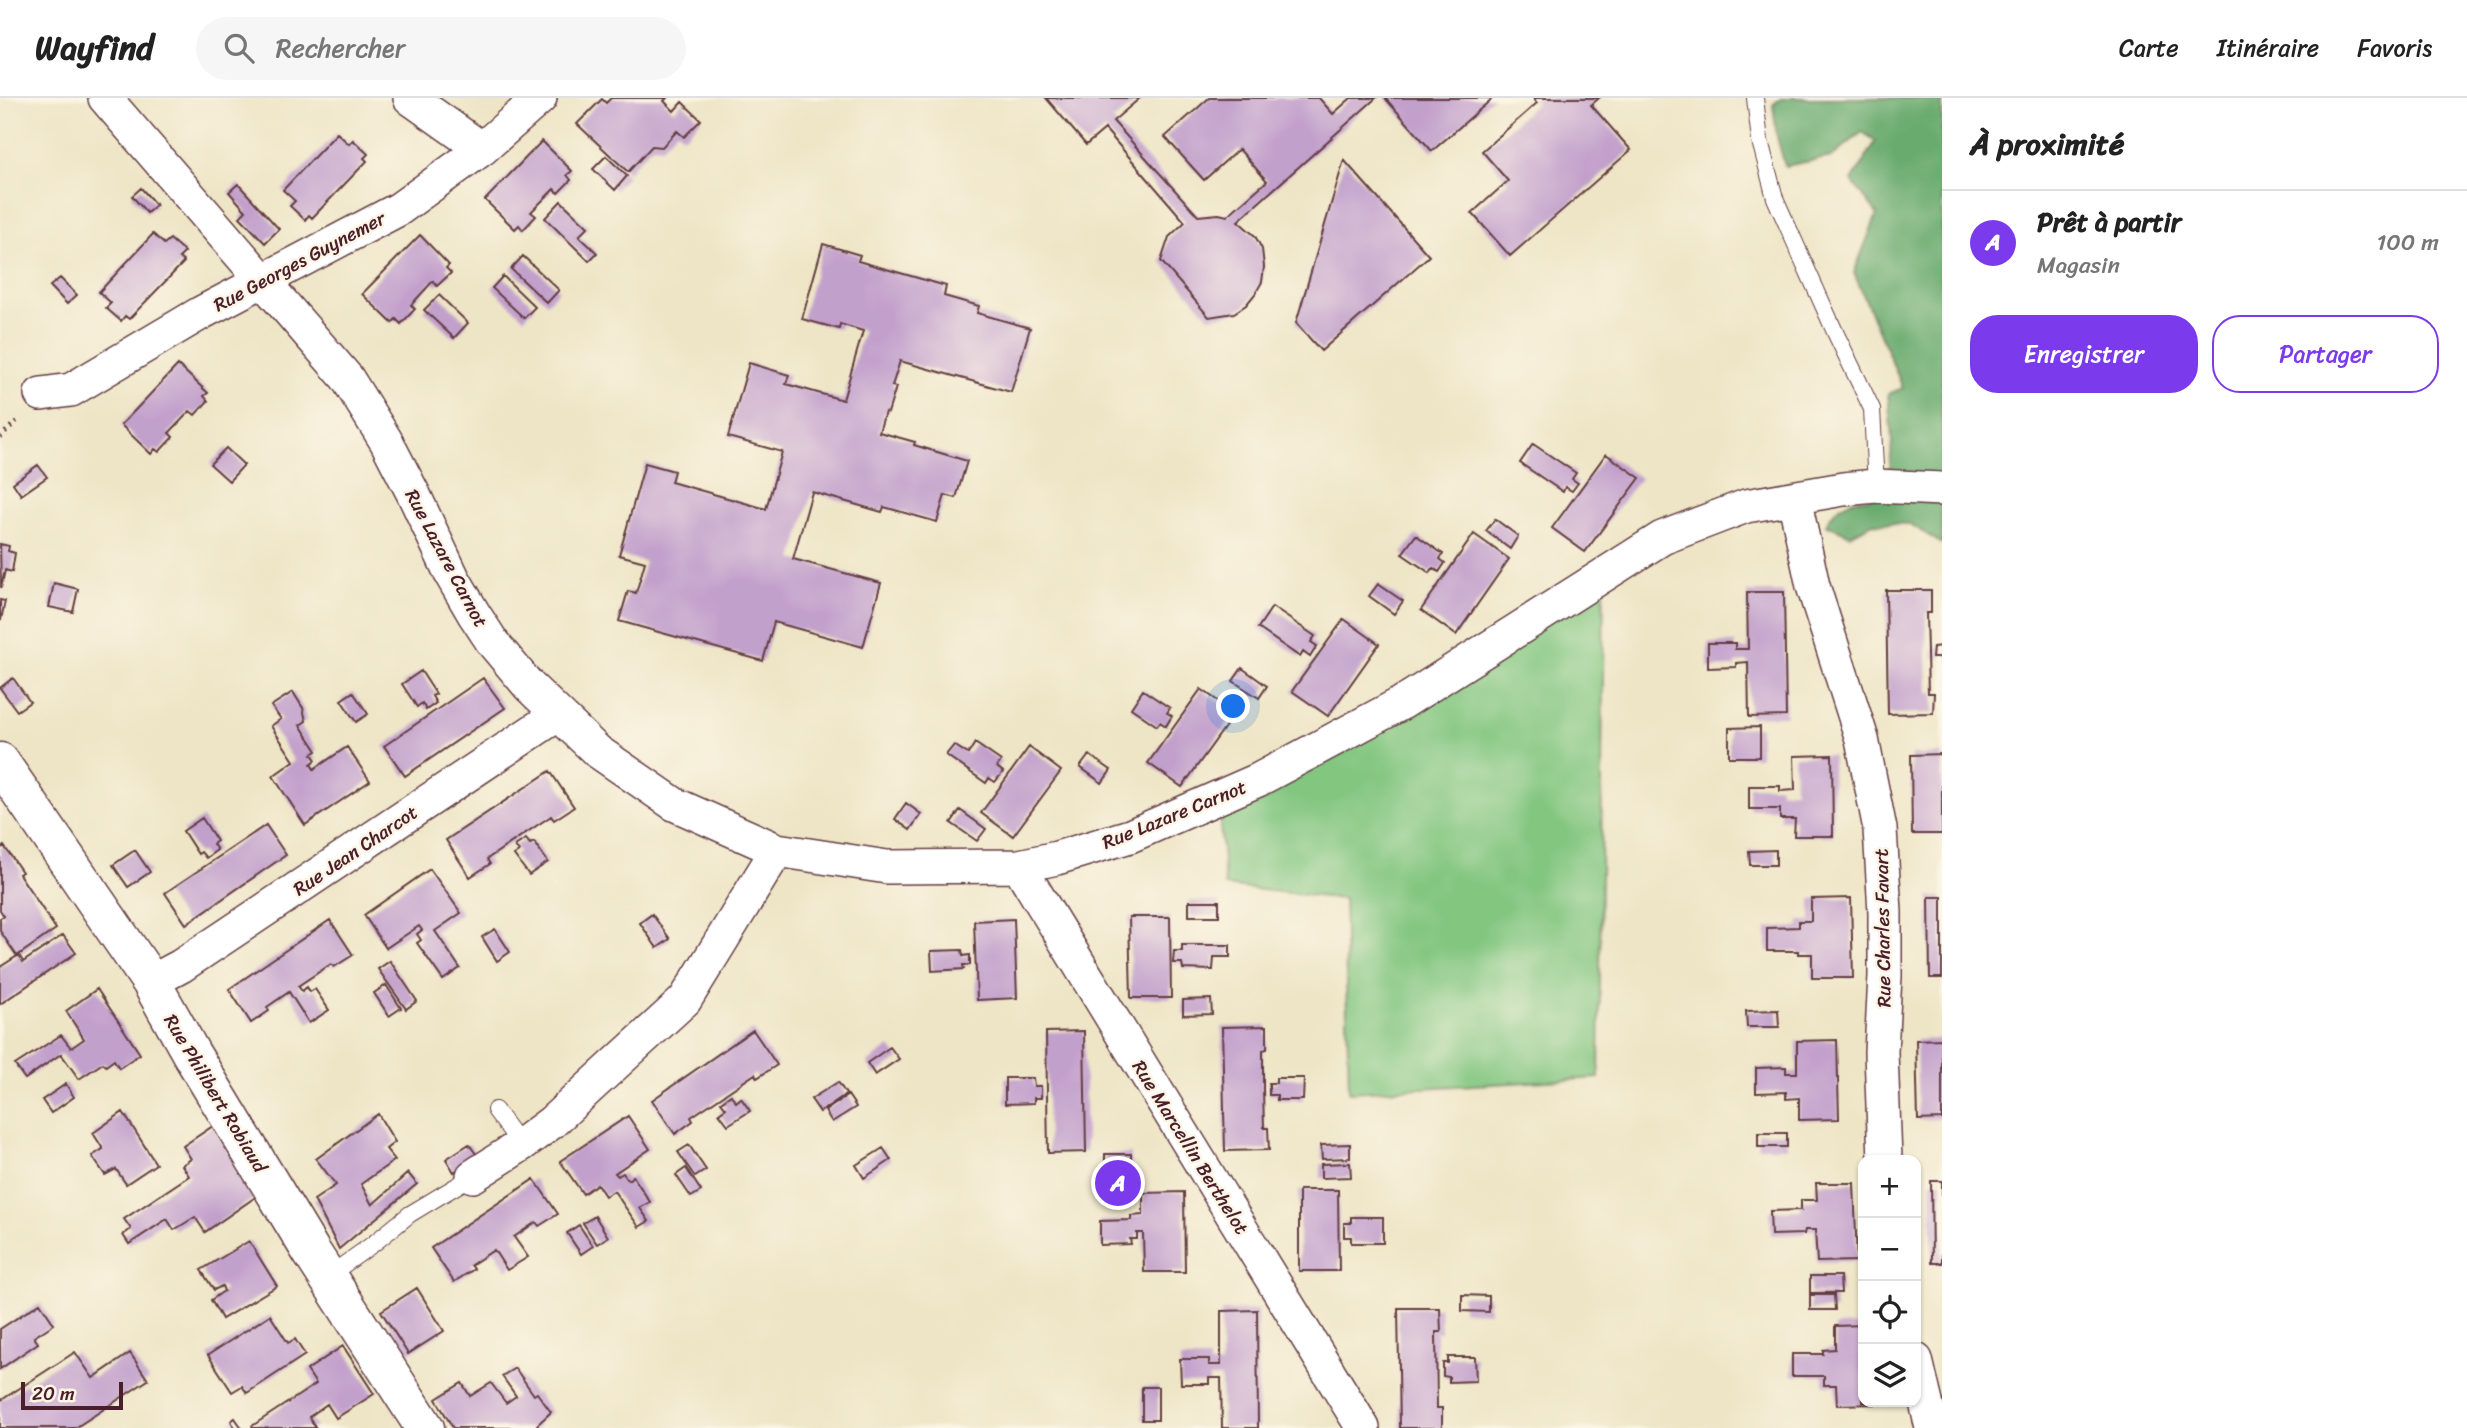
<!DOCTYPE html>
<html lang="fr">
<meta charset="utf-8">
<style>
:root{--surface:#fff;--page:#f6f6f6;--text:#222;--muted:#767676;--line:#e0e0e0;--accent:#7c3aed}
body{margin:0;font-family:Sriracha,sans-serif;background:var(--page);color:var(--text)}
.controls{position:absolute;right:21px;bottom:21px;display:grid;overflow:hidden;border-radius:14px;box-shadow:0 2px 5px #0004}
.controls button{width:63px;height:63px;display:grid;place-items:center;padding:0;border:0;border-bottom:2px solid var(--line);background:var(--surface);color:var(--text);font:35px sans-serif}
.scale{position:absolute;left:21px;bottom:18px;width:102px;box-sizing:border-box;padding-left:7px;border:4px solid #4a1f2b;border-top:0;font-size:19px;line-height:24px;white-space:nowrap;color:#4a1f2b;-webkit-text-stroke:5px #fcf5e5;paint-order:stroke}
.you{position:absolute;left:1234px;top:609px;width:24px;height:24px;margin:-18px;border:5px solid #fff;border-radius:50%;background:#1a73e8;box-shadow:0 0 0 10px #1a73e833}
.badge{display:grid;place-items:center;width:46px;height:46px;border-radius:50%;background:var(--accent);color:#fff;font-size:23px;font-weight:700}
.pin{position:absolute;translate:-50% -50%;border:4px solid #fff;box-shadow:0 2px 7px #0006}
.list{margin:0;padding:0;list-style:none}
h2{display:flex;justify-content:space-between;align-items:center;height:91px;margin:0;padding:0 28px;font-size:30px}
h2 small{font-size:23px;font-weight:400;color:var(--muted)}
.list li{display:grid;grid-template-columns:46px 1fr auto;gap:21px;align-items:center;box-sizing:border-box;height:105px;padding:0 28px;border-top:2px solid var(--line)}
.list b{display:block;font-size:26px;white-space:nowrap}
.list p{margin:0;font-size:23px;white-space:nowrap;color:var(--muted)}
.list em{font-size:23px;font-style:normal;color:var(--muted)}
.actions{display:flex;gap:14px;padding:21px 28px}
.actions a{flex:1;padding:16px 0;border:2px solid var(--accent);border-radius:28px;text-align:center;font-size:24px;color:var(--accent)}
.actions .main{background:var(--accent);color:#fff}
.icon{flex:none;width:38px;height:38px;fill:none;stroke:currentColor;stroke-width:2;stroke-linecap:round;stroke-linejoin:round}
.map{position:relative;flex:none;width:1942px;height:1330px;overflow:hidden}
header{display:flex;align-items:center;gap:42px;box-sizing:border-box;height:98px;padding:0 35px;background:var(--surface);border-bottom:2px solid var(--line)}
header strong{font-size:33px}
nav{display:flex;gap:38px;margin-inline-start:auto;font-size:24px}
.search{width:490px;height:63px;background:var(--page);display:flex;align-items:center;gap:18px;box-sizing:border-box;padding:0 24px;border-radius:38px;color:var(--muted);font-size:26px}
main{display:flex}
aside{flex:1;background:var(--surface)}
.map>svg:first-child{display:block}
</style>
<header>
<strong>Wayfind</strong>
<div class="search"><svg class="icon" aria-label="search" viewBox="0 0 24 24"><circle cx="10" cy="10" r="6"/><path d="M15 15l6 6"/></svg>Rechercher</div>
<nav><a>Carte</a><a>Itinéraire</a><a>Favoris</a></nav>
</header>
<main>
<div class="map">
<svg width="1942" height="1330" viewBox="0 0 1942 1330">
<rect width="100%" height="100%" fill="#fcf5e5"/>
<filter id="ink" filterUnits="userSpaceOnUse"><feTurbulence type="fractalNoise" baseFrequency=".0143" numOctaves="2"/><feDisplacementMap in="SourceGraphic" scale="14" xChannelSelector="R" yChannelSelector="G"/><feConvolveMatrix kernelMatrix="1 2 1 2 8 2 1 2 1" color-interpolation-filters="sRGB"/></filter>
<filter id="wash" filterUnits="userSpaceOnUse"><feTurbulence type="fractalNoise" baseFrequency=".00686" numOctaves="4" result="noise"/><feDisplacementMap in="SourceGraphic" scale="28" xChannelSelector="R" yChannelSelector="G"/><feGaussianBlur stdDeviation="1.57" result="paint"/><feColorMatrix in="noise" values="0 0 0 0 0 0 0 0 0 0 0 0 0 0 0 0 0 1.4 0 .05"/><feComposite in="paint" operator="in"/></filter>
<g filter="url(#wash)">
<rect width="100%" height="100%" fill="#eee5c6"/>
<path fill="#82c680" stroke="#667256" stroke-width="2" d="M1604,475L1599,980L1349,994L1344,801L1225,788L1218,700Z"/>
<path fill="#69ab6e" stroke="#5a654c" stroke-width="2" d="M1781,0H1942V446L1910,426L1873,425L1850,437L1826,426C1842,397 1858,402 1888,398L1892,342L1888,296L1903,290L1854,175L1877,116L1852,83L1876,43L1862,34L1832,59L1785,68L1777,39L1773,7Z"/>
<g id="blocks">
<path fill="#c2a0cc" d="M611,0H667L664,3L674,13L682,4L701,22L684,39L677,33L662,49L652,48L628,74L577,26L602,1L606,5Z
M1046,0H1140L1113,23L1198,118L1219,116L1227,118L1267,83L1239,51L1204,82L1165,39L1209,0H1319L1333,16L1351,0H1376L1238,123L1255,138L1262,151L1264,169L1262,184L1255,196L1246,207L1234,215L1209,219L1161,163L1169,139L1185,124L1105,31L1086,47Z
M1385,0H1493L1432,53Z
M1533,0H1599L1591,7L1631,52L1510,158L1472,115L1508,83L1482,53L1537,5Z
M337,35L349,46L353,42L368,56L364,60L367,63L312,120L309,117L305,122L290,108L295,103L283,92Z
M542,43L572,73L567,77L571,82L558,95L554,91L531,114L536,118L523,132L519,127L515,131L485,102Z
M606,58L627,78L615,92L593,71Z
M1344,62L1429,158L1321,253L1296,225Z
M238,86L279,131L265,145L240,119L246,113L229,94Z
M141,90L156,107L147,115L132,98Z
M561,103L588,129L579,138L597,155L589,163L545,120Z
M153,136L164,146L170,141L185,154L179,160L184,164L129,221L125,218L121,223L106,210L111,205L99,194Z
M420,137L449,167L446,170L451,175L437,188L433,183L411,207L415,211L401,226L396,221L392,225L362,196Z
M823,146L860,157L858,163L946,188L944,198L979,208L977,215L1030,230L1011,294L900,263L892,288L896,289L888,315L885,314L879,334L915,344L914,347L967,363L956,400L945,397L937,424L884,409L882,414L812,394L793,461L881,485L863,549L774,524L763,563L619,523L628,493L636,495L645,464L619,457L645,365L674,373L671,384L766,411L782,354L728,339L749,265L789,277L786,286L843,302L863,233L840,226L839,231L802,221Z
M523,158L559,192L547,205L511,171Z
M503,178L535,209L524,220L492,190Z
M60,180L77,197L67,206L50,188Z
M439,197L468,225L454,240L424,212Z
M178,267L208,295L204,298L208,303L195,317L190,313L169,335L173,339L159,354L155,351L151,356L121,327Z
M1533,346L1576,375L1572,381L1578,385L1572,393L1565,389L1563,394L1520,365Z
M226,350L244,367L229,383L210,366Z
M1606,356L1640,380L1585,454L1552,430Z
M38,367L47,379L21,397L13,385Z
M1495,421L1518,438L1510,451L1486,433Z
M1474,436L1509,461L1456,537L1421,512Z
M1416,437L1443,456L1440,461L1445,465L1439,474L1433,470L1430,475L1402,456Z
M0,446L9,448L8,453L15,455L12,474L5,472L1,490Z
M54,485L78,491L73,514L49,509Z
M1378,486L1403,503L1394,516L1369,498Z
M1886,492H1931V515H1926L1928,595H1934L1933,615L1888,616Z
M1747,494H1784L1786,618L1749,619L1748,564L1736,565V569L1708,570V545H1735V551H1748Z
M0,502L5,503L1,522H0Z
M1272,509L1315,538L1311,544L1317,548L1310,559L1303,554L1300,559L1258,530Z
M1344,521L1379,546L1328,618L1292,593Z
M1942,548V560H1932L1933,549Z
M1242,570L1267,588L1259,600L1233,583Z
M421,573L436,596L432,598L436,605L426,612L422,605L417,609L402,586Z
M13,580L30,604L17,613L0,590Z
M483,580L505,610L405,678L384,648Z
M1201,591L1235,615L1182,689L1148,665Z
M1143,592L1170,610L1167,615L1172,618L1166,628L1160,624L1157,628L1131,610Z
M293,594L303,610L306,623L300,627L317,653L312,656L316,662L311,666L314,671L347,649L370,683L305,727L273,678L294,663L271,628L281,621L271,608Z
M353,594L368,616L356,624L341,602Z
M1760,629V659H1729V630Z
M975,645L1001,663L997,669L1003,674L995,684L989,680L986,685L946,657L954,647L968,656Z
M1029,649L1061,673L1013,738L981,715Z
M1942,656V736H1912L1911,657Z
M1089,657L1111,672L1102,685L1080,669Z
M1832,657L1833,738H1794L1795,721H1780V711H1749V688H1780V693L1795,692L1794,658Z
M550,673L574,709L554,722L551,718L487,761L490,766L470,779L446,742Z
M906,705L921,716L910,732L895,721Z
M960,712L986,731L977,743L951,725Z
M202,720L217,743L213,746L217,752L206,760L201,754L198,756L183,733Z
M266,727L286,757L186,826L165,795Z
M526,741L530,746L534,744L548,764L529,777L514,757L519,754L515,748Z
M4,748L22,774L19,776L56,831L17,858L0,833V820L4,818L0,812V751Z
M135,752L150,774L128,789L113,767Z
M1776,752V767H1750L1749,753Z
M430,771L461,815L435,833L460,870L443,882L417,845L421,842L417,836L422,832L419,828L386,850L364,817Z
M1929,799H1942V880H1930Z
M1851,800L1853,880H1812V856H1798V853H1767V830L1799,829V823H1811V801Z
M1189,803H1219V818H1189Z
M652,816L670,841L657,850L640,825Z
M1129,819H1170L1171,900H1131Z
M1014,821L1017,900L977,902L974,823Z
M330,822L353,857L334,869L331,866L298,888L302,893L307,889L310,894L315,891L329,912L309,925L289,894L267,909L269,913L251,925L229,891Z
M495,831L510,854L497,863L482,839Z
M63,837L76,855L0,906V869L19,857L23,864Z
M1182,847H1230V859H1214L1213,872L1183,871L1182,865H1173L1174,853H1182Z
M962,852L963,858L970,857V867H963L964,871L932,873L931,853Z
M390,863L417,903L406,911L378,871Z
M386,887L401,910L389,918L374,895Z
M97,891L140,956L119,970L114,962L106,968L103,965L79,981L61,956L25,981L15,967L61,937L71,950L84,941L66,913Z
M1211,901L1212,916L1183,917V902Z
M1778,912L1779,929H1747L1746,913Z
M1267,928V951L1263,952V992L1264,1030H1268L1269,1052L1225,1053L1222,929Z
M753,932L777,967L757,980L755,976L691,1019L693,1023L675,1036L652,1002Z
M1084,933L1086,1054L1048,1055L1046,934Z
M1942,941V1021L1918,1022L1916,942Z
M1837,942L1839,1021L1799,1022V1000L1786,1001V994L1756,995V970L1786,969V975H1797V943Z
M890,949L899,961L875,977L867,965Z
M1005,980H1033L1034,988H1041V1000H1034V1005L1005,1006Z
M1276,980H1304L1303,1002H1277V997H1269V985H1276Z
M838,984L846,996L820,1014L811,1001Z
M66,986L74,999L51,1015L42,1002Z
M731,997L736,1004L741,1000L750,1013L728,1027L719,1015L726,1010L721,1004Z
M848,997L856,1009L832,1024L825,1013Z
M123,1014L156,1066L126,1086L116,1071L105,1077L92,1058L103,1051L93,1035Z
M378,1016L395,1044L386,1051L395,1062L361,1086L372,1107L408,1075L417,1086L339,1151L314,1102L336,1087L316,1061Z
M628,1018L650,1051L615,1075L618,1078L623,1075L628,1082L633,1078L650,1104L640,1110L649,1123L639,1129L614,1093L605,1098L597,1086L583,1096L560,1063Z
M213,1028L257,1098L205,1134L195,1119L174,1132L167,1121L129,1146L123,1137L131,1131L124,1121L189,1078L182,1067L191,1061L183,1048Z
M1758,1035H1787V1049H1758Z
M469,1046L478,1059L454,1074L446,1061Z
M1350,1046V1060L1322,1061L1321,1047Z
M689,1047L706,1072L695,1079L678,1054Z
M883,1050L891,1062L864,1080L856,1067Z
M1105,1056H1131V1068H1105Z
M1350,1065L1351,1079L1321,1080V1066Z
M686,1070L701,1093L691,1099L676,1077Z
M1101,1070H1131V1085H1102Z
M534,1081L558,1116L539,1128L536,1124L514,1139L528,1159L507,1172L494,1152L471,1167L474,1171L454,1184L431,1150Z
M1931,1083H1942V1165H1932Z
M1816,1085H1854L1857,1163L1817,1164L1815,1132H1805L1804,1136L1771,1137L1770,1113L1801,1112V1102H1817Z
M1299,1092H1338L1339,1173H1299Z
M1184,1094L1185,1174H1144L1143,1135H1137V1141H1130L1131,1146L1100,1147V1123L1131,1122V1118L1143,1117V1095Z
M595,1118L608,1139L597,1146L583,1125Z
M1351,1119H1383V1145H1351V1139H1344V1125H1351Z
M579,1127L593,1148L581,1156L567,1135Z
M249,1143L277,1188L222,1221L211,1202L224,1193L222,1188L214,1192L201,1172Z
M1810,1178H1840L1841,1195H1810Z
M417,1190L444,1233L408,1256L381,1213Z
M1462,1197L1489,1198V1214L1462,1213Z
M1810,1197H1834L1835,1212H1810Z
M40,1205L54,1226L34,1239L38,1245L0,1271V1231Z
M1398,1210H1440L1441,1234H1436L1437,1310H1442V1330H1400Z
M1257,1212L1258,1330H1222L1221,1280H1209V1286H1181L1180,1261H1209V1267H1221V1213Z
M270,1217L288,1245L295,1241L305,1257L247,1295L242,1288L232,1294L208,1257Z
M1863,1227V1304H1877V1306L1837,1307L1836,1287H1824V1278H1792V1256H1823V1252L1835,1251V1228Z
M343,1248L374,1296L336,1320L327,1306L309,1319L316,1330H253L252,1328L316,1286L307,1272Z
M75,1254L93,1280L130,1255L148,1282L75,1330H0V1303Z
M1448,1259H1475L1476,1283L1449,1284V1279L1443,1278V1265H1448Z
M515,1270L534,1297L537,1295L551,1314L537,1327L540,1330H453L436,1301L462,1285L470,1298L491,1285L506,1305L516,1298L502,1278Z
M1142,1289H1158V1322H1142Z
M235,1320L242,1330H235L231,1323Z"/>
</g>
</g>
<g filter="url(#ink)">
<use href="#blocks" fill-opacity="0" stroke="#633d42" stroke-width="2"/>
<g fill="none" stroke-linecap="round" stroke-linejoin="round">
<g stroke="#633d42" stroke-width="18">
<path id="lane" d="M1755,0L1760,43L1775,100L1835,234L1872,311L1876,388
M495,1012L521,1047
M328,1178L373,1146L410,1116L473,1078"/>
</g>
<g stroke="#633d42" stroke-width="36">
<path id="street" d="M105,0L347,280L386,343L414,397L453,480L474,516L493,545L529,588L597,653L674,706L777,752L887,769L1019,768L1057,760L1130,738L1258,682L1402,605L1662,440L1746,408L1843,391L1876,388L1942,391
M410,0L482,51
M41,296L71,292L201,215L399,111L482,51L540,0
M1794,400L1813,488L1862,641L1880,731L1885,814V878L1881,954L1885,1062
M1019,768L1363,1330
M151,884L181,868L557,617
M473,1078L521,1047L552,1024L685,902L777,752
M1916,1262L1932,1330"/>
</g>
<g stroke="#633d42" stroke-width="41">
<path id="secondary" d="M0,664L151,884L192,957L312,1155L425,1330"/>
</g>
<path stroke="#633d42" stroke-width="4.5" stroke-dasharray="2 5" stroke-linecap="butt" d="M0,339L20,320"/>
<use href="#lane" stroke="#fff" stroke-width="16"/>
<use href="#street" stroke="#fff" stroke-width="33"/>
<use href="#secondary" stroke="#fff" stroke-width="38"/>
</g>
</g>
<g text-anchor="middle" stroke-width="5" stroke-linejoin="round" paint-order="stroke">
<g font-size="19" fill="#4a1f2b" stroke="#fcf5e5">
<text transform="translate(299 163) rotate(-28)" y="7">Rue Georges Guynemer</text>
<text transform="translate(447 460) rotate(62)" y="7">Rue Lazare Carnot</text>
<text transform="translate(1174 716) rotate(-22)" y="7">Rue Lazare Carnot</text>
<text transform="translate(355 752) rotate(-34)" y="7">Rue Jean Charcot</text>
<text transform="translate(1882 830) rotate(-91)" y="7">Rue Charles Favart</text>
<text transform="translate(216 995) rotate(59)" y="7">Rue Philibert Robiaud</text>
<text transform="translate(1191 1049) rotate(58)" y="7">Rue Marcellin Berthelot</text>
</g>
</g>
</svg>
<div class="controls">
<button>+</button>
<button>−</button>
<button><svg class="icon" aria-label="locate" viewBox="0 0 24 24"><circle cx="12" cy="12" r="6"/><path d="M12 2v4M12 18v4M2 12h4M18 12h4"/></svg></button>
<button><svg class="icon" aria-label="layers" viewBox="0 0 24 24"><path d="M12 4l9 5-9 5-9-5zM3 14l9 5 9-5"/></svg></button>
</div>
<div class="scale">20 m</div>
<div class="you"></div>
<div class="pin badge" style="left:1118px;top:1085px">A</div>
</div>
<aside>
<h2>À proximité<small></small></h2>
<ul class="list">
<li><span class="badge">A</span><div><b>Prêt à partir</b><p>Magasin</p></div><em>100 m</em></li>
</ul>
<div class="actions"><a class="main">Enregistrer</a><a>Partager</a></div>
</aside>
</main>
